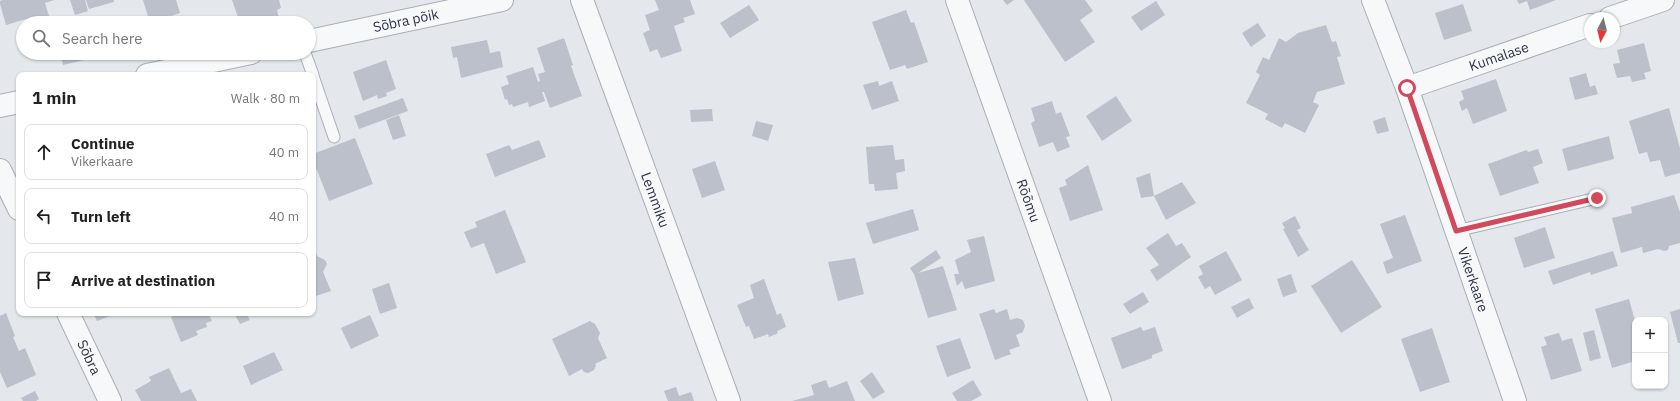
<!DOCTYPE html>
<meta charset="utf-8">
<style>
:root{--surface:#fff;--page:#f2f2f2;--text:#222;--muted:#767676;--line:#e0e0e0}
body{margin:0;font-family:"IBM Plex Sans",sans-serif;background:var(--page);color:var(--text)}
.controls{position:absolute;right:12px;bottom:12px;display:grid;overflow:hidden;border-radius:8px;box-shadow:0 1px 3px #0004}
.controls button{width:36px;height:36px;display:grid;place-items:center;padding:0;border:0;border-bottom:1px solid var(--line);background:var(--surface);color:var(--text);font:20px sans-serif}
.compass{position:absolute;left:1584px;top:12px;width:36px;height:36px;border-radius:50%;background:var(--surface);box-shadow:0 1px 3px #0004;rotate:187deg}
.stop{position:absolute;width:12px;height:12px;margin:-9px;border:3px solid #d1495b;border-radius:50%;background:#fff}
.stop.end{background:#d1495b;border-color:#fff;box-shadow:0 1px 4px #0008}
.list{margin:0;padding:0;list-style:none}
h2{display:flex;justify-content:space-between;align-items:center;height:52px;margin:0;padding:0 16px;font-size:17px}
h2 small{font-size:13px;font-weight:400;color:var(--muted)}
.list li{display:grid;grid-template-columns:26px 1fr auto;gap:12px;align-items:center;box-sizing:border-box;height:56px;margin:0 8px 8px;padding:0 8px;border:1px solid var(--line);border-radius:8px}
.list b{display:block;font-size:15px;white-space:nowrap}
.list p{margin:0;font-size:13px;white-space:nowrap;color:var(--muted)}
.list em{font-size:13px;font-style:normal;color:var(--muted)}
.icon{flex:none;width:22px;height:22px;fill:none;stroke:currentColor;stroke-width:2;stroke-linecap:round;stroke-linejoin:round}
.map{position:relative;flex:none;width:1680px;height:401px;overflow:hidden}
.search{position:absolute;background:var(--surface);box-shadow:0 1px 3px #0004;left:16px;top:16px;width:300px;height:44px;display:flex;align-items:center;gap:10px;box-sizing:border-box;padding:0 14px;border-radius:22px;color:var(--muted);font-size:15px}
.panel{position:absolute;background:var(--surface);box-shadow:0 1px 3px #0004;left:16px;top:72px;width:300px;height:244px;border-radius:8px}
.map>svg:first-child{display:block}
</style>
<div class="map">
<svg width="1680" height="401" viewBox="0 0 1680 401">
<rect width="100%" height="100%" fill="#e4e7ec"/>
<path fill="#bbc0ca" d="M3,0H54L45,3L49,16L34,21L33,17L6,25L0,4V1Z
M70,0H85L88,11L75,15Z
M86,0H114V2L89,9Z
M143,0H176L180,13L150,23Z
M232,0H279L281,8L277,10L279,18L263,23H240Z
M655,0H690L695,14L683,18L685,22L674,26L682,51L661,58L657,49L650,52L643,33L650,30L645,15L659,10Z
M1003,0H1014L1007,5Z
M1024,0H1085L1093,11L1080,20L1095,42L1065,62Z
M1517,0H1556L1530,10L1527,1L1519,4Z
M1156,1L1165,15L1141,31L1131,17Z
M1463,4L1472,31L1444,40L1435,13Z
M749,5L759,20L730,38L720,23Z
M906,10L911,23L914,22L928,62L907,69L905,65L890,70L872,22Z
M1258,23L1266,36L1251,47L1242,33Z
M1326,25L1332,42L1336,41L1341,56L1337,57L1345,84L1317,92L1313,102L1319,105L1305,133L1285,123L1282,128L1265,119L1268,114L1246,103L1260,75L1256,72L1263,57L1269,60L1279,38L1286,42L1298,33Z
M564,38L573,65L571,66L582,96L550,108L544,92H542L545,101L529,107L528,102L513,107L512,104L509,105L507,99L505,100L501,87L509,84L506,76L533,67L538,82L540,81L538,74L545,72L537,48Z
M487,40L490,53L500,51L503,67L461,78L457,57L453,58L451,47Z
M1644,43L1651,71L1644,73L1646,79L1632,82L1630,76L1617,78L1613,64L1620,63L1617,50Z
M60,53H82L84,60L63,65Z
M386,60L396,89L386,93L387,96L378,99L377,95L363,101L353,72Z
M1586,73L1590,87L1595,85L1598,94L1575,100L1569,78Z
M1496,79L1507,111L1473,124L1467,108L1462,111L1459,102L1464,99L1461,91Z
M878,81L879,86L892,81L899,101L872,110L863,85Z
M1116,96L1132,121L1102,141L1086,116Z
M403,98L408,111L359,129L354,116Z
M1052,101L1056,114L1061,112L1070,136L1066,137L1070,147L1057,152L1053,142L1039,147L1031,123L1035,121L1031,108Z
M1669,108L1680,148V173L1665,177L1660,160L1650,162L1647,152L1639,154L1629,121Z
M712,109L713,121L691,122L690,110Z
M399,115L406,136L393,140L386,120Z
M1385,117L1389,131L1377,134L1373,121Z
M756,121L773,125L768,141L752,136Z
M1609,136L1614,159L1568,171L1562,149Z
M355,138L373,184L329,201L313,160V154Z
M539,140L546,157L495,177L486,154L509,145L512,150Z
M893,145L895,160L904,159L905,171L896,173L898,189L875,191L874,184H869L866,147Z
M1538,149L1543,163L1533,167L1539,183L1500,196L1488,164L1527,150L1528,152Z
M715,161L725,190L702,198L692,169Z
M1088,165L1103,210L1070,221L1059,188L1067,185L1065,180Z
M1150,173L1154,196L1141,198L1136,178Z
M1182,182L1196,203L1166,220L1154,196Z
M1674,195L1680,212V243L1669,246L1668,250L1664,251L1658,249L1643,253L1642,247L1621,253L1612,218L1632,213L1631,207Z
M913,209L919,230L873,244L866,223Z
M505,210L526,262L496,274L484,243L471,248L464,232L477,227L475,222Z
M1405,215L1422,261L1387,274L1383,262L1393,258L1380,224Z
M1295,216L1301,228L1297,230L1309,250L1298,257L1283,229L1285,228L1282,223Z
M1545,227L1555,258L1524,268L1514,238Z
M1168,233L1176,246L1182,243L1191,257L1157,281L1150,270L1159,265L1146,248Z
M984,236L995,281L965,289L962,281L957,286L954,274H959L955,260L971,252L967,240Z
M313,245L317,256L325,260L327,264L323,272L331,291L313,297Z
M936,250L941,258L918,273L943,266L957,310L928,318L914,274L910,268Z
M1226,251L1242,280L1215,295L1210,286L1205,289L1198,277L1203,274L1199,266Z
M1613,251L1618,266L1591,275L1590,272L1553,285L1548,271Z
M855,258L864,294L838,301L828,262Z
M1352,260L1382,307L1341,333L1311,286Z
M1291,274L1297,292L1283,297L1277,279Z
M764,279L777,315L781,313L786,327L777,331L778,333L769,337L768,334L754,339L749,326L746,327L737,305L754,298L750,285Z
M389,283L397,308L380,314L372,289Z
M1143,292L1149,302L1130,314L1123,304Z
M1249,298L1254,308L1237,318L1231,307Z
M1629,299L1635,321V361L1612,368L1595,309Z
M994,309L996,313L1007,309L1010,320L1017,318L1023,320L1025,326L1023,332L1016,335L1020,346L1009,350L1011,354L995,360L979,314Z
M1680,309V343H1678L1670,312Z
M6,313L15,336L13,337L19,351L25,348L36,375L7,388L0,372V316Z
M93,313H118L97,321Z
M179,313H208L212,321L206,323L207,327L196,331L198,335L181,342L171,317Z
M234,313H246L250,320L240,324Z
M370,315L379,336L351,349L341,328Z
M590,321L595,324L600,333L598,338L607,358L595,364L596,366L594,370L588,373L584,372L582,369L569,376L552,339Z
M1141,327L1143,331L1155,327L1163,351L1152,355V358L1122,369L1111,338Z
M1432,328L1450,382L1420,392L1401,339Z
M1594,330L1601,358L1590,361L1583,333Z
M1559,333L1562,341L1572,338L1582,371L1551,380L1541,347L1547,345L1544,337Z
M960,338L971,368L947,377L936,346Z
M274,352L283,370L251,385L243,366Z
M169,368L181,393L191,389L197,401H141L135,390L151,381L149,377Z
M872,372L885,392L873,399L860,381Z
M826,380L829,388L847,381L855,401H792L814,395L811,385Z
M973,380L982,395L971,401H957L952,393Z
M676,387L679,396L691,392L694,401H668L664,391Z
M35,391L39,399L36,401H23L21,398Z"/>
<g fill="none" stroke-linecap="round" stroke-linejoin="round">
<g stroke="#a9aeb7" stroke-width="13">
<path id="service" d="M305,53L313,75
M313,76L334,137
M1456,231L1597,198"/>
</g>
<g stroke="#a9aeb7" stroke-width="24">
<g id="minor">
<path id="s1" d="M582,0L729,401"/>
<path id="s2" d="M957,0L1100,401"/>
<path id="s3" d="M1373,0L1407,88L1515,401"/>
<path d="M1610,18L1663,0"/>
<path id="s4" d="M309,41L502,0"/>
<path d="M147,75L251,53"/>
<path id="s5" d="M1407,88L1590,25"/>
<path d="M0,106L19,102"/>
<path d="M0,170L19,209"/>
<path id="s6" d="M68,313L110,401"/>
</g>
</g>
<use href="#service" stroke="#f7f8fa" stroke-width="11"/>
<use href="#minor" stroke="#f7f8fa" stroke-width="22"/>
</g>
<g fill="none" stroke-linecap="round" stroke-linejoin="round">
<path stroke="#d1495b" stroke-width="5" d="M1407,88L1456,231L1597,198"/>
</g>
<g text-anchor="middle" stroke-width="3.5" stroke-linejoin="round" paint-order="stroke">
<g font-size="14" fill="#2b3445" stroke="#f4f6f9">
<text dy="5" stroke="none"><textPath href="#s4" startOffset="99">Sõbra põik</textPath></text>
<text dy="5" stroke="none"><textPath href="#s5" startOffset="97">Kumalase</textPath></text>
<text dy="5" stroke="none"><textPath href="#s1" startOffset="213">Lemmiku</textPath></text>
<text dy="5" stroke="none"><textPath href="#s2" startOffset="213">Rõõmu</textPath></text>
<text dy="5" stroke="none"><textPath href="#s3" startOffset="297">Vikerkaare</textPath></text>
<text dy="5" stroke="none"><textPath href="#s6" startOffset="49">Sõbra</textPath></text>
</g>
</g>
</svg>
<div class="controls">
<button>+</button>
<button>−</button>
</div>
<svg class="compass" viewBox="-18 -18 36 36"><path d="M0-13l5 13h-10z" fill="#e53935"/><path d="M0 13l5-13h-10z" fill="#767676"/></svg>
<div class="stop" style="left:1407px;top:88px"></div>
<div class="stop end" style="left:1597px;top:198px"></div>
<div class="search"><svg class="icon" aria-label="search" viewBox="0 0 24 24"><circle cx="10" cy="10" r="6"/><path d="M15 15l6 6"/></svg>Search here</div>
<section class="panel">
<h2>1 min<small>Walk · 80 m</small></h2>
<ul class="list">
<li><svg class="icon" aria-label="ahead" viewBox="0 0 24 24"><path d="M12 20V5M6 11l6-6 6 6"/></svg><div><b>Continue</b><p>Vikerkaare</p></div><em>40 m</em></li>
<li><svg class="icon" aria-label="left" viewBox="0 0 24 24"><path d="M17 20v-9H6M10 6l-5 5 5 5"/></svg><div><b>Turn left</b></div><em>40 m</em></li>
<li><svg class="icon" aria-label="arrive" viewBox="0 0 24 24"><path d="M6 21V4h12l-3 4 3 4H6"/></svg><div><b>Arrive at destination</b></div></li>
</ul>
</section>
</div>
